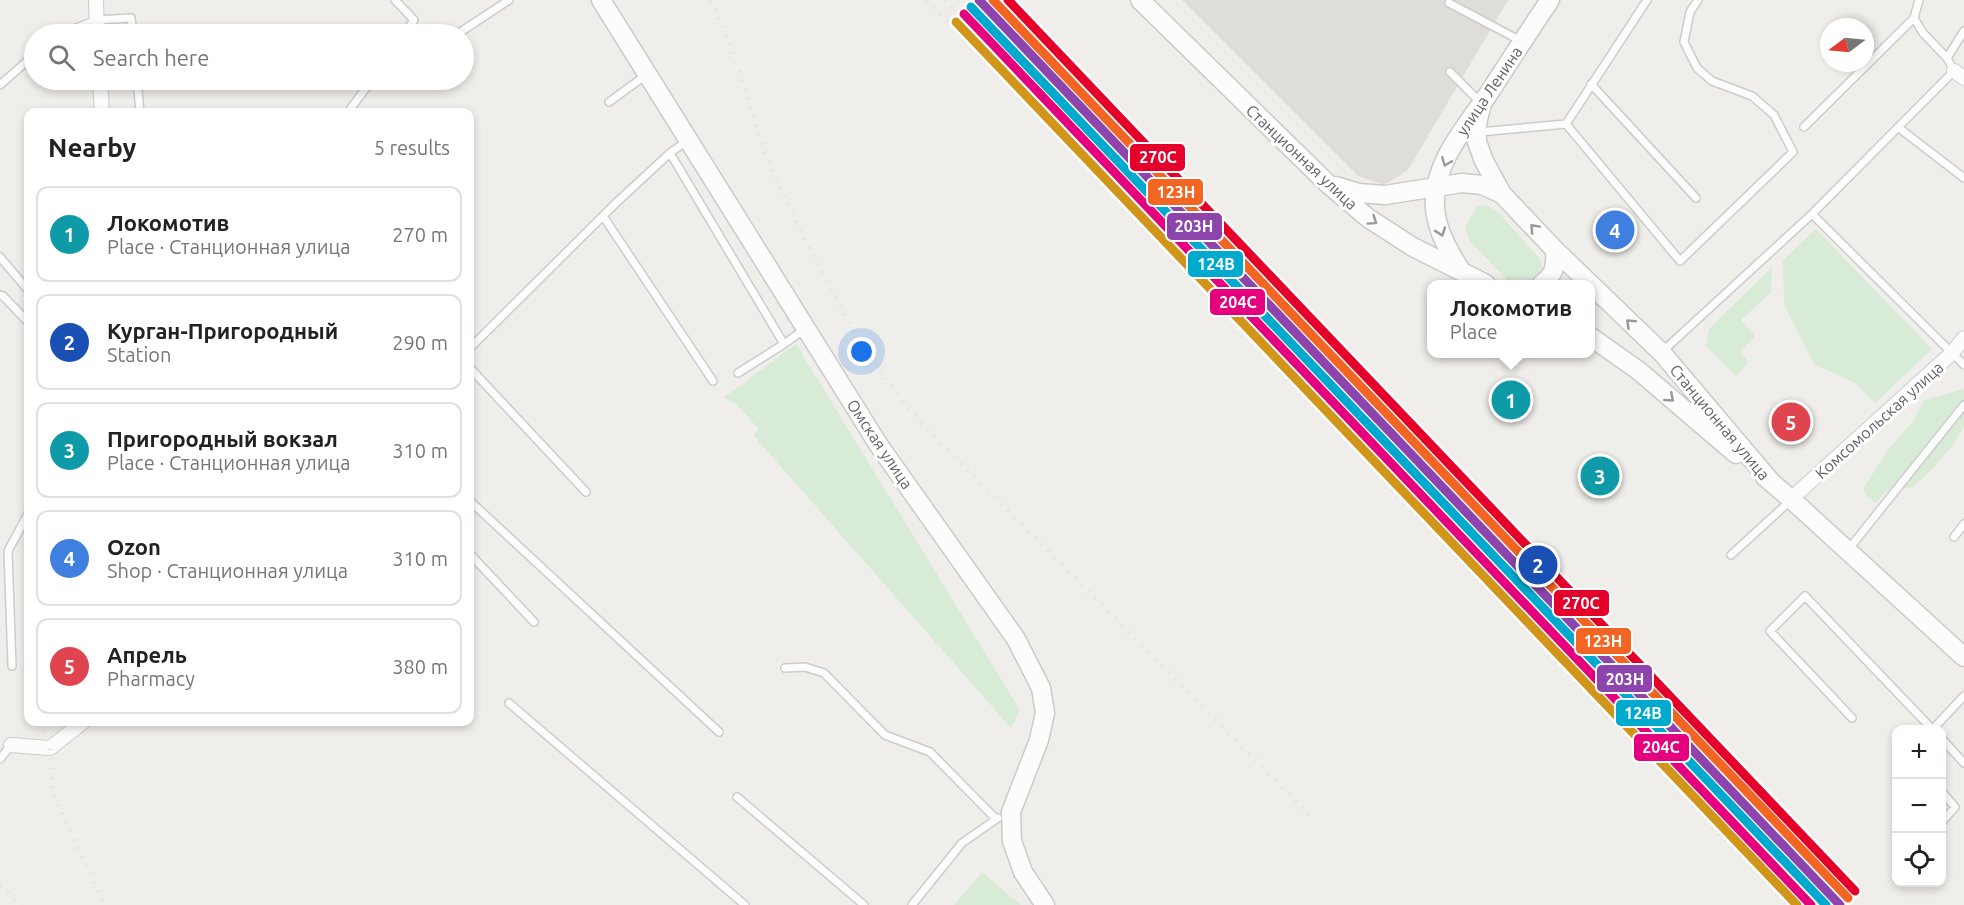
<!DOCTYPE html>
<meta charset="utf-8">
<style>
:root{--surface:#fff;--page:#f6f6f6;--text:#222;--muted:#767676;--line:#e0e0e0;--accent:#0f766e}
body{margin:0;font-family:Ubuntu,sans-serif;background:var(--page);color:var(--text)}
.controls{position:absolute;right:18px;bottom:18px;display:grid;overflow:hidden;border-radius:12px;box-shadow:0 3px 9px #0003}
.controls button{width:54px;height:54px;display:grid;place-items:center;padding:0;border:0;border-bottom:2px solid var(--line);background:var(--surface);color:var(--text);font:30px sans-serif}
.compass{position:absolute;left:1820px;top:18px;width:54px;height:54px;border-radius:50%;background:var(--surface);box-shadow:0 3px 9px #0003;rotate:254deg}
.you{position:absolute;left:862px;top:352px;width:21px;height:21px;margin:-15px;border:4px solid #fff;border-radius:50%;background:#1a73e8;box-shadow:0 0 0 9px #1a73e833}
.badge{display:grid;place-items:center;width:39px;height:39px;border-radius:50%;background:var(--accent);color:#fff;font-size:20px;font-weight:700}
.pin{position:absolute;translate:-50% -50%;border:3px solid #fff;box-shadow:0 2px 6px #0006}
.popup{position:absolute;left:1427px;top:280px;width:168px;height:78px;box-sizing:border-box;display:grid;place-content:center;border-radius:12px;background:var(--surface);filter:drop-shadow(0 2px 4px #0005);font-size:20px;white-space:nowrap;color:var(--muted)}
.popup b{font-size:22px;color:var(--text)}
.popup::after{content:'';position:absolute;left:50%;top:100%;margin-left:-12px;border:12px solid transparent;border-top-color:var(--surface)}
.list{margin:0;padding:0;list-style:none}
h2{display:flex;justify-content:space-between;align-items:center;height:78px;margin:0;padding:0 24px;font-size:26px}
h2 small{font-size:20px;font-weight:400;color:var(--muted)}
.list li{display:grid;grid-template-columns:39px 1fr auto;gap:18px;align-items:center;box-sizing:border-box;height:96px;margin:0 12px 12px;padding:0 12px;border:2px solid var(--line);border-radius:12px}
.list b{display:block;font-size:22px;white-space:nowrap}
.list p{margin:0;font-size:20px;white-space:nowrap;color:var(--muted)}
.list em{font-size:20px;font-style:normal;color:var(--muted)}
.icon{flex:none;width:33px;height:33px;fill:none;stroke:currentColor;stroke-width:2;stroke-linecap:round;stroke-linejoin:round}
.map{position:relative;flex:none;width:1964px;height:905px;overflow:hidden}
.search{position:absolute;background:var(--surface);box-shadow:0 3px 9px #0003;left:24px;top:24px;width:450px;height:66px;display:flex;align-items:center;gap:15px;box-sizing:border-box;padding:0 21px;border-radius:33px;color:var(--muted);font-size:22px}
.panel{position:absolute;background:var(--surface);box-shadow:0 3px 9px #0003;left:24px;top:108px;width:450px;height:618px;border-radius:12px}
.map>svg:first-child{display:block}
</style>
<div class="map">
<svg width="1964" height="905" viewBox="0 0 1964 905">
<rect width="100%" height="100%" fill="#efeeea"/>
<path fill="#dfddda" d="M1182,0H1508L1408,170L1384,185L1358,176Z"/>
<path fill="#d8ebd6" d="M1485,205L1499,213L1541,260L1543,273L1534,284H1511L1469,240L1465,226L1477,207Z
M1816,229L1932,349L1875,403L1855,383L1814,364L1784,305L1783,260Z
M1772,267L1771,292L1741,320L1755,336L1740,352L1749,362L1736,376L1706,346L1709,329Z
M796,344L1020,710L1011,728L753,435L759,429L735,403L723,398Z
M1964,389V426L1955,442L1931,471L1912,487L1885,492L1876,503L1868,497L1863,489L1888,450L1913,421L1924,400Z
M982,872L1021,905H954Z"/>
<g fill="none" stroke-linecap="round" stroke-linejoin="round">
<g stroke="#cbcccc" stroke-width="10">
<path id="lane" d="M395,0L414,20L404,34
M1647,0L1566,124L1680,261L1793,152L1774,115L1752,96L1712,81L1697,68L1684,42L1690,12L1698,0
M1449,3L1521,41
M1914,18L1923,33L1947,58
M459,33L509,0
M62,34L96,20L131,18L133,34
M1450,72L1480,102
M137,80L140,112
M1591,84L1696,198
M0,85L34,55
M609,102L646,75
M348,112L372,80
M1804,127L1914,18L1919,0
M1899,128L1964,178
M1479,132L1566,124
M670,153L784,344L738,373
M1812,214L1964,365
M603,216L713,381
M0,257L28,290
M0,295L3,296L28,322
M784,344L805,329
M470,348L617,202L670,153L687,141
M1663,351L1812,214L1954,71L1947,58L1964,31
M470,368L586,492
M470,501L719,732
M1954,537L1964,524
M1848,550L1964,405
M470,554L534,622
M1731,555L1790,501
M12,666L8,551L28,514
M785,668L805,667L824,673L885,735L930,752L996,819
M509,703L745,905
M1852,718L1770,631L1805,596L1931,728L1930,730
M1932,730L1964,696
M1942,739L1964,763
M0,759L11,745
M1942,792L1955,807L1942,822
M737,797L864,905
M912,905L962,843L998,818"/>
</g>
<g stroke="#cbcccc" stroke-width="16">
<path id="street" d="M96,0L97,34
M1954,71L1964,78
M100,80L102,112
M1791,499L1952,353L1964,338
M11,745L50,748L83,722"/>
</g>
<g stroke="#cacacb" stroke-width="21">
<path id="secondary" d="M601,0L878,444L1016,639L1041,688L1045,713L1039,740L1011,812L1012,841L1023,872L1045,905
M1140,0L1328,184L1368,218L1413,247L1486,284
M1482,103L1477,124V142L1484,161L1502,194L1555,250L1662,353L1772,483
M1336,186L1359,193L1385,195L1462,183L1482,185L1502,194
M1461,271C1449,251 1437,232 1435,208C1432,163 1466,127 1489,93C1509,62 1529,31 1550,0
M1542,284C1555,274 1556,266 1555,250
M1591,337L1639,371L1736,454
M1765,477L1791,499L1964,657"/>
</g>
<use href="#lane" stroke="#fdfcfc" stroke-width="7"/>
<use href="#street" stroke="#fdfcfc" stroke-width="14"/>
<use href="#secondary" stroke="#fdfcfc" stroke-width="18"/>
<path stroke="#e4e4e4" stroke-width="4.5" stroke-dasharray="1.5 8" stroke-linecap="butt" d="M711,0L730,43L767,159L803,236L853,330L889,384L926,428L1315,820
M927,0L1788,905
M945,0L1808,905
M40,722L50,748L53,794L105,905
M0,886L22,905"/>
<g stroke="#fff" stroke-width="14">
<path id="rail-1" d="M979,0L1840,905"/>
</g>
<g stroke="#fff" stroke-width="14">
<path id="rail-2" d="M971,7L1826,905"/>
</g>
<g stroke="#fff" stroke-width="14">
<path id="rail-3" d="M993,0L1848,898"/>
</g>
<g stroke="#fff" stroke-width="14">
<path id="rail-4" d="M964,14L1811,905"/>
</g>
<g stroke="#fff" stroke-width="14">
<path id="rail-5" d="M1008,0L1855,891"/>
</g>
<g stroke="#fff" stroke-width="14">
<path id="rail-6" d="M956,22L1797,905"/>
</g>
<use href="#rail-1" stroke="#8e44ad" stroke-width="9"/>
<use href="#rail-2" stroke="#00a9ce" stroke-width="9"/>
<use href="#rail-3" stroke="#f26522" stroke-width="9"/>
<use href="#rail-4" stroke="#e5007d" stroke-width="9"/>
<use href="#rail-5" stroke="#e4002b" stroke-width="9"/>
<use href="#rail-6" stroke="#d1951a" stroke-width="9"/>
</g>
<defs><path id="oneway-chevron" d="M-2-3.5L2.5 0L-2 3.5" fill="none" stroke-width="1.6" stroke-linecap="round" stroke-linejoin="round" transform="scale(1.5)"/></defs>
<g stroke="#96999c">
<use href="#oneway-chevron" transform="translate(1446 162) rotate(112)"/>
<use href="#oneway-chevron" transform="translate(1373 221) rotate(35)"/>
<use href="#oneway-chevron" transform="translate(1534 228) rotate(-133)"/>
<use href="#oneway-chevron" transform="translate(1441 232) rotate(71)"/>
<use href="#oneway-chevron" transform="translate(1630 323) rotate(-136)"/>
<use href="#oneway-chevron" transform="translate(1670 398) rotate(41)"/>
</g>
<g text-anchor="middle" stroke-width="6" stroke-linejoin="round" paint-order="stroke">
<g font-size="16" fill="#5f6368" stroke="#fff">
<text transform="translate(1489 91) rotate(-56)" y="6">улица Ленина</text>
<text transform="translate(1302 157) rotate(43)" y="6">Станционная улица</text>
<text transform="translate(1879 420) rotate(-42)" y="6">Комсомольская улица</text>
<text transform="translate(1720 422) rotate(50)" y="6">Станционная улица</text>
<text transform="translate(880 444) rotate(56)" y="6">Омская улица</text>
</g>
</g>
<g stroke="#fff" stroke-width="2">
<rect x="1129" y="143" width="57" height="29" rx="6" fill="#e4002b"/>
<rect x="1147" y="178" width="57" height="28" rx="6" fill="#f26522"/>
<rect x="1166" y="212" width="57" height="29" rx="6" fill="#8e44ad"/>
<rect x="1187" y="250" width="57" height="28" rx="6" fill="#00a9ce"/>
<rect x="1209" y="288" width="57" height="28" rx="6" fill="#e5007d"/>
<rect x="1553" y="589" width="57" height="28" rx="6" fill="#e4002b"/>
<rect x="1575" y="627" width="57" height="28" rx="6" fill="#f26522"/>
<rect x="1596" y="664" width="57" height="29" rx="6" fill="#8e44ad"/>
<rect x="1615" y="699" width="57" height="28" rx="6" fill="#00a9ce"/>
<rect x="1633" y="733" width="57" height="29" rx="6" fill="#e5007d"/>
</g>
<g font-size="16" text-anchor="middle" font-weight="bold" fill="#fff">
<text x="1158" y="163">270С</text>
<text x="1176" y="198">123Н</text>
<text x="1194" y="232">203Н</text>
<text x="1216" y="270">124В</text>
<text x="1238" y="308">204С</text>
<text x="1581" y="609">270С</text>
<text x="1603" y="647">123Н</text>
<text x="1625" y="685">203Н</text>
<text x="1643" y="719">124В</text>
<text x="1661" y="753">204С</text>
</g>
</svg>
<div class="controls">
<button>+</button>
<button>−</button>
<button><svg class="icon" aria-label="locate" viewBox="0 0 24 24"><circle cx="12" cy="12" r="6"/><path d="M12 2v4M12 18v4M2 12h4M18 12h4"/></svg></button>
</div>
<svg class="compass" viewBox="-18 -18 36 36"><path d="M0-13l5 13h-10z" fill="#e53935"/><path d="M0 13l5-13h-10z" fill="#767676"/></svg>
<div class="you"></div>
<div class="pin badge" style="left:1511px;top:400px;background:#0f9aa8">1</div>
<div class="popup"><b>Локомотив</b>Place</div>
<div class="pin badge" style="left:1538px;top:565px;background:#1a4fb4">2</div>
<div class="pin badge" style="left:1600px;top:476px;background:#0f9aa8">3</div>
<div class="pin badge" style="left:1615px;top:230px;background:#3f7fe0">4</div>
<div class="pin badge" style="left:1791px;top:422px;background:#e0444e">5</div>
<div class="search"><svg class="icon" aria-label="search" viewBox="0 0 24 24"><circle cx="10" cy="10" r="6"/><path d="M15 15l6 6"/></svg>Search here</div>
<section class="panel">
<h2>Nearby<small>5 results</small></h2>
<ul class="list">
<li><span class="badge" style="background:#0f9aa8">1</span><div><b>Локомотив</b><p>Place · Станционная улица</p></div><em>270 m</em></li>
<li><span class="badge" style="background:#1a4fb4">2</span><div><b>Курган-Пригородный</b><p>Station</p></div><em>290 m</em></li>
<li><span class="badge" style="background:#0f9aa8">3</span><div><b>Пригородный вокзал</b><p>Place · Станционная улица</p></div><em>310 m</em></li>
<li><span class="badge" style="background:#3f7fe0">4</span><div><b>Ozon</b><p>Shop · Станционная улица</p></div><em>310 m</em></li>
<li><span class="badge" style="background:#e0444e">5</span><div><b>Апрель</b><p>Pharmacy</p></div><em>380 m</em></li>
</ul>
</section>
</div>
